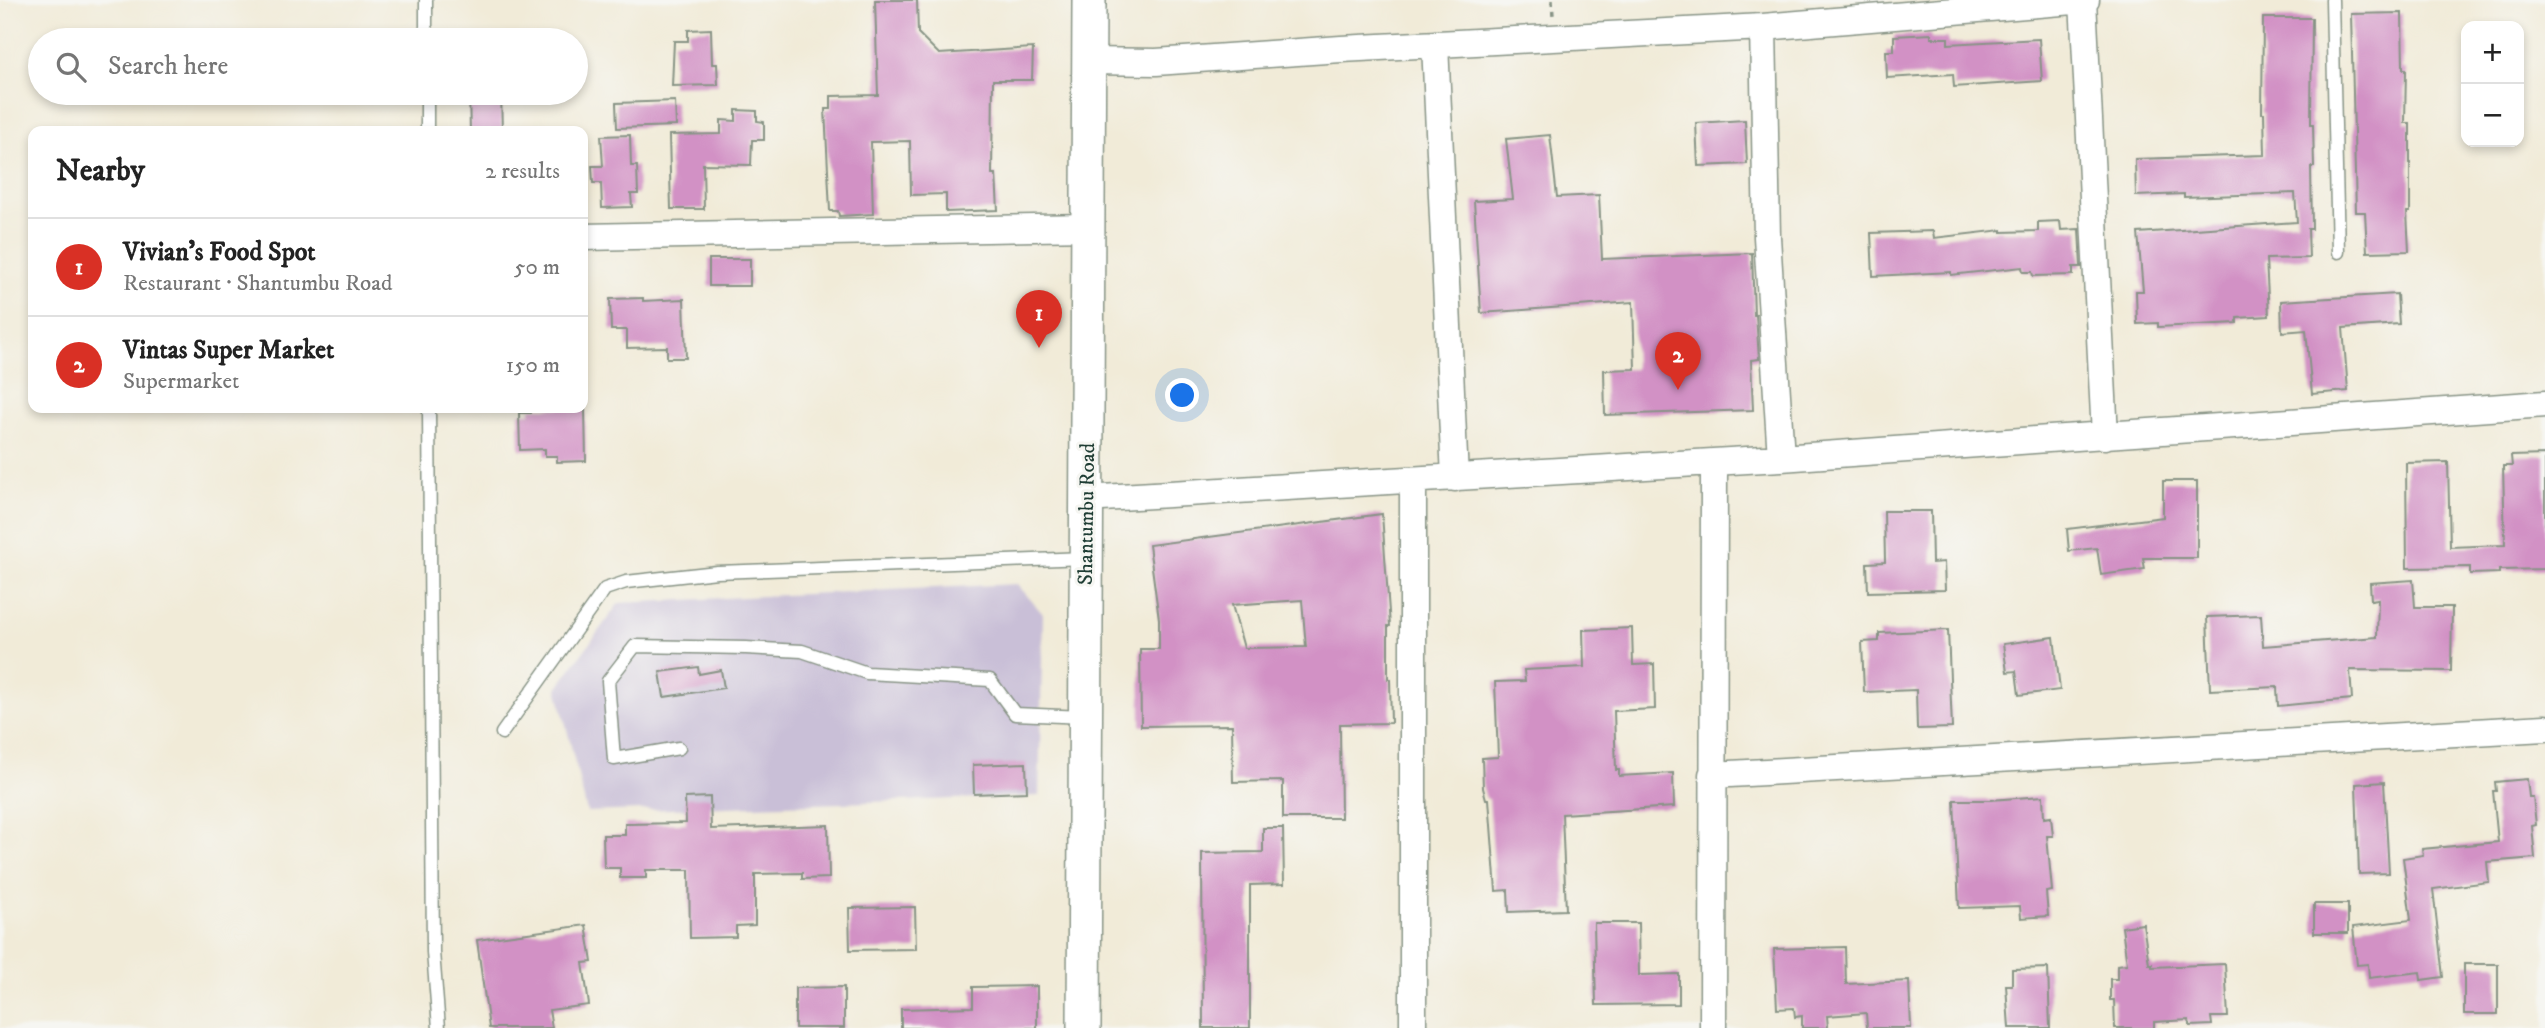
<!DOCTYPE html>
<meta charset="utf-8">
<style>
:root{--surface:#fff;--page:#f2f2f2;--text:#222;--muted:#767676;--line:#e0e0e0;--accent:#d93025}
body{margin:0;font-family:"IM FELL DW Pica",serif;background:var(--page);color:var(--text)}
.controls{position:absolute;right:21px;top:21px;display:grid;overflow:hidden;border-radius:14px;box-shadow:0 4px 10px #0003}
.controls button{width:63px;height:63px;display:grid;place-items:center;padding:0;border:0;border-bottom:2px solid var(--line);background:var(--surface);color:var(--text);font:35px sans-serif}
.you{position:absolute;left:1183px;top:396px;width:24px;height:24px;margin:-18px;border:5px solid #fff;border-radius:50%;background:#1a73e8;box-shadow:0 0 0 10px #1a73e833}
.badge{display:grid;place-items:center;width:46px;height:46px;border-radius:50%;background:var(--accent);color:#fff;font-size:23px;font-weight:700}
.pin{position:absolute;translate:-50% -58px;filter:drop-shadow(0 2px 4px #0008)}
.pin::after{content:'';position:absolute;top:37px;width:24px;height:21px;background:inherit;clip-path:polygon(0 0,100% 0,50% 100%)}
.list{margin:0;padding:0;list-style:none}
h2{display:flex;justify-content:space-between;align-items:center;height:91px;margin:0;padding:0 28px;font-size:30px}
h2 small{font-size:23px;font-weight:400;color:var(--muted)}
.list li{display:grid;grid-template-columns:46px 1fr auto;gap:21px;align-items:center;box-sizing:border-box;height:98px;padding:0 28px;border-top:2px solid var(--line)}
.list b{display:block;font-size:26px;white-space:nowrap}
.list p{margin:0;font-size:23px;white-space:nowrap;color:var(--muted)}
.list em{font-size:23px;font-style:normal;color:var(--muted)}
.icon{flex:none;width:38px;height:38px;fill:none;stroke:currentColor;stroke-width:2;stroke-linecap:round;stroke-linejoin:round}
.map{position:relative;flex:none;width:2545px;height:1028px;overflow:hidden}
.search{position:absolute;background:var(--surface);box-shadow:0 4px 10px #0003;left:28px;top:28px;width:560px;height:77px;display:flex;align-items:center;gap:18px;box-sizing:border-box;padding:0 24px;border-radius:38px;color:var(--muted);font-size:26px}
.panel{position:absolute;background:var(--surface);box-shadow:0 4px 10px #0003;left:28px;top:126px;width:560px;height:287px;border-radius:14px}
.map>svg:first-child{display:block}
</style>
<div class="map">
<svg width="2545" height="1028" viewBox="0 0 2545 1028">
<rect width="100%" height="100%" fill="#f6f6f2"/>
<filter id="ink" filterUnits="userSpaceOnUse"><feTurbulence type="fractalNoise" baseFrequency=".0143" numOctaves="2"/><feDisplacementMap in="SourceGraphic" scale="14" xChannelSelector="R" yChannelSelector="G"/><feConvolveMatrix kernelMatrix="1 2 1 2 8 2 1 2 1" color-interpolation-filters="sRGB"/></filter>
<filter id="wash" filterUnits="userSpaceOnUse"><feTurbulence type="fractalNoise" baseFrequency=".00686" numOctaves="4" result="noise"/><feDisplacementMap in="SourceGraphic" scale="28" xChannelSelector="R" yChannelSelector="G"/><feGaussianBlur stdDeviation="1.57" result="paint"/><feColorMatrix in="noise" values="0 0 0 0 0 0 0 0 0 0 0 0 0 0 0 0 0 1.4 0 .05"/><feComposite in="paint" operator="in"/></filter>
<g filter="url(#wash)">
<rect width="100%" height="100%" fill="#f1ebd8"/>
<path fill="#c9bfd7" d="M1017,584L1043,614L1039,796L587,812L557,688L619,603Z"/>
<g id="blocks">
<path fill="#d291c5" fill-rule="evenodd" d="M875,0H917L918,33L939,54L1033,48L1032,80H993L992,174H996L998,210L946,212V194L911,195L910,141L871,142L873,214L839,216L838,211H830L825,109H831V96L878,95Z
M2402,13L2403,69H2406L2405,123H2410V212H2407L2409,251L2367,252L2365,212H2356L2351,14Z
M2263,18H2312L2311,124H2313L2314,167H2311L2312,229H2308L2309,258L2266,259L2269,316L2237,318V323L2158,327V323L2137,324L2136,291H2143L2138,233L2297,222L2295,193L2184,197V194L2136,196L2135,159L2265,155L2264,113H2262Z
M711,29L712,64H717L718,85L672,86L674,41H688V30Z
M1931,34V38H1948V44L2039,39L2042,81L1954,87L1953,74L1887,78L1886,51H1894V36Z
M469,93H501L502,131H470Z
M675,101L676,126L617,128L616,103Z
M736,110L757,111V121L764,122V140H752L751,165L703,164L704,209H671L669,135L721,134V120L736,121Z
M1745,120L1747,164L1698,166L1696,123Z
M630,135L631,166H637L638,194H631L632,207L602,208L601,183H593L592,166H603L601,136Z
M1550,135L1557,197L1599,195L1602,259L1752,253L1754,315H1756L1759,359L1751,360L1753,410L1605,415L1604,370L1635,369L1633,302L1481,313L1474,201L1513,199L1506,139Z
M2060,221L2061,230L2079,229L2081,267H2073V275L2033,276L2032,272H2023L2022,267L1951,275V272L1873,276L1871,233L1933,231L1934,238L2002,230V232L2038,231V222Z
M709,259H750V286H709Z
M2397,294L2399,324L2343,328L2348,391L2312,394L2306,330L2282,332L2281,301Z
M643,298V301L684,299L686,358H667V347L627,348V330H611L610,299Z
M531,408H585L586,461L557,462V456H545V449L520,450L519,413H531Z
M2545,455V569L2499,570V573L2470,574V567L2407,568L2406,463L2448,462L2450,547L2505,545L2503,466H2512L2511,456Z
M2163,481H2197V558H2143L2145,569L2101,575L2097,548L2069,551L2067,529L2163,517Z
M1884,511H1931L1932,563L1944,562L1945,590L1868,592L1867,563L1885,562Z
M1382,514L1390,626H1388V679H1390L1391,723L1340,724L1341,818H1283V781L1233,782L1232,725L1141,726L1140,649H1159V619L1149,545ZM1302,600L1306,647L1244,648L1232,605Z
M2413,580L2415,607H2452L2451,671L2350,670L2352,699L2298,704L2278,706L2277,687L2210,690L2207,617L2261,615L2263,646L2377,637L2378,599L2371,600L2370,583Z
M1632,628L1633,665L1654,664L1655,709L1614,711L1616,770H1619V776L1673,773L1674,807L1562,814L1566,910L1509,912L1508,890L1496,891L1489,799H1486L1483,788L1482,758L1498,757L1495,682L1525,681L1524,670L1584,667L1583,630Z
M1948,630L1952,728L1917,729L1916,690L1864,692L1862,642L1879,641V633Z
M2054,637L2060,690L2019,695L2016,671L2007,672L2003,644Z
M698,667L699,674L721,670L724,688L664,697L660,672Z
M1026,763L1027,792L974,794L973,765Z
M2527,779L2529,797H2533L2536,825L2532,826L2535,858L2487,862L2489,882L2433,889L2443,977L2421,980L2420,972L2369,978L2368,964L2357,965L2353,927L2411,920L2403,858L2423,855L2422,849L2498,842L2493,791H2496L2495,782Z
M2384,782L2389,873L2359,874L2356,784Z
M2043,796L2044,818L2051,817L2053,836H2047L2052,891L2046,892L2048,916L2021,918L2020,906L1959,908L1954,800H1991Z
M710,797L711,829L828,825L829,878L802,879V873L755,874V925L736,926V937L690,938L689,870H646V878H620V868H604L603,835H625V824L686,823L685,798Z
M1263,828H1283L1284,884L1250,885V1028H1203L1202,853L1263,852Z
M2314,904H2348V933H2314Z
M915,907L916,949L850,950L849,908Z
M1594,923H1638L1639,975L1679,974V1004L1596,1005Z
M2143,924L2149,964H2152V967L2225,964L2228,1017H2211L2212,1025L2190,1026L2189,1020L2154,1022V1028H2115L2114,1000H2110V979H2117V965L2127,964L2122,927Z
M586,925L592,962L583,963L589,1005L549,1010L552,1028H489L477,940Z
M1845,947L1846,984L1909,981L1911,1028H1867L1866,1013L1827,1016L1828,1028H1802V1016L1795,1017L1794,1008L1777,1009L1774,949Z
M2464,964H2498V1014H2464Z
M2048,968L2050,1028H2009L2006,985H2012V969Z
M1037,986V1028H901V1009L973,1007V987Z
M844,987V1028H795V988Z"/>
</g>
</g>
<g filter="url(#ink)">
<use href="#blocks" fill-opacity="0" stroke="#889486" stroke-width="2"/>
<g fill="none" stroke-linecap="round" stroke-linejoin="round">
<g stroke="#889486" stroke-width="15">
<path id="service" d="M426,0V40
M2332,0L2338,252
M427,93V131
M429,408L433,952L439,1028
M502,733L605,589L626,582L717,572L1085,558
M679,748L614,759L608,681L635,646L746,648L802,651L867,673L990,680L1015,714L1084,717"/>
</g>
<g stroke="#889486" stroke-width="29">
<path id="minor" d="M2083,0L2105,436
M1763,27L1767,237L1781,458
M1435,44L1455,478
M1088,61L1156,62L1341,49L1763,27L2086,0
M583,237L1088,227
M1085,499L1781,458L2545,404
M1712,775L2545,728
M1413,1028V481
M1713,1028L1714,463"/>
</g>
<g stroke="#889486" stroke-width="36">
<path id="tertiary" d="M1084,1028L1089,0"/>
</g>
<path stroke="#889486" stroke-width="3.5" stroke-dasharray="5 5" stroke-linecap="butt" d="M1552,0L1553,16"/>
<use href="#service" stroke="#fff" stroke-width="12"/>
<use href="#minor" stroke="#fff" stroke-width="26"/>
<use href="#tertiary" stroke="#fff" stroke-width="33"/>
</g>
</g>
<g text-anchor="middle" stroke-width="6" stroke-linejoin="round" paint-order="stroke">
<g font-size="21" fill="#1f3d34" stroke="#f6f6f2">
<text transform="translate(1086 514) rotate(-89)" y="7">Shantumbu Road</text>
</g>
</g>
</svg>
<div class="controls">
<button>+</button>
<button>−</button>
</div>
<div class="you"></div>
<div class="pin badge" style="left:1039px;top:348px">1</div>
<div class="pin badge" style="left:1678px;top:390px">2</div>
<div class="search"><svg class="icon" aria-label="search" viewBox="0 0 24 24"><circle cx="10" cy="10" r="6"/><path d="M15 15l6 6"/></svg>Search here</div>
<section class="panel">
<h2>Nearby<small>2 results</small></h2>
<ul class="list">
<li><span class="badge">1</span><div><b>Vivian’s Food Spot</b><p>Restaurant · Shantumbu Road</p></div><em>50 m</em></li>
<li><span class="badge">2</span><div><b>Vintas Super Market</b><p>Supermarket</p></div><em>150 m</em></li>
</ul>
</section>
</div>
